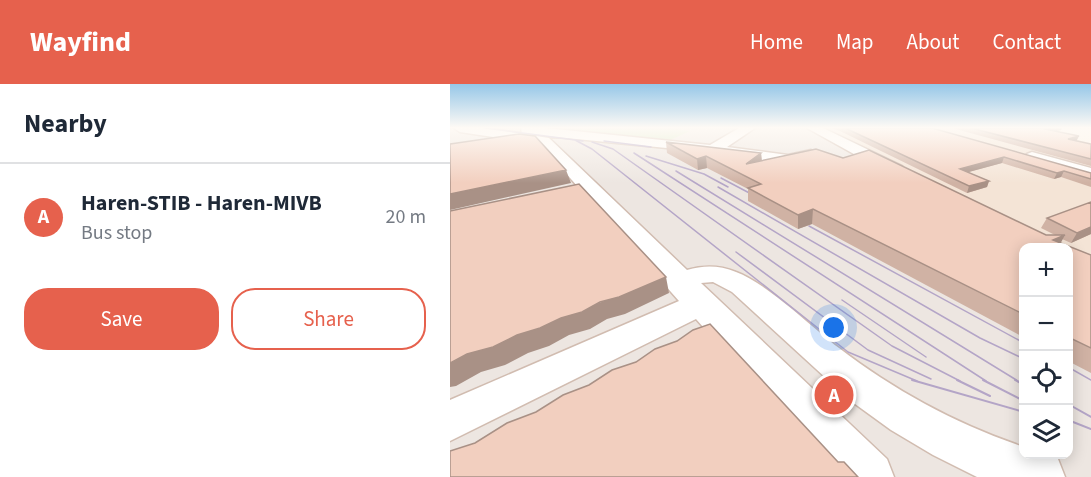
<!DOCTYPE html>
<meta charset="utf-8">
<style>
:root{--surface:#fff;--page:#f6f6f7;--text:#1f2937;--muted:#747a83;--line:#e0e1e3;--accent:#e6614d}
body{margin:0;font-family:"Source Sans 3",sans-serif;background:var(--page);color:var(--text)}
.controls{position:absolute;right:18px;bottom:18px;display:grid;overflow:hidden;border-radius:12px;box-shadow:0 3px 15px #0003}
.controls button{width:54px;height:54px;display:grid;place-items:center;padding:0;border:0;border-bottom:2px solid var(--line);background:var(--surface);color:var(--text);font:30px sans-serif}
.you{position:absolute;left:384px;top:244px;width:21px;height:21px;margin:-15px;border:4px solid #fff;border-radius:50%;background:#1a73e8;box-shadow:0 0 0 9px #1a73e833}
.badge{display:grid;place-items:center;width:39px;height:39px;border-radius:50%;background:var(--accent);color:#fff;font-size:20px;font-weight:700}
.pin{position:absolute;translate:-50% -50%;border:3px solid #fff;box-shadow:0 2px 6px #0006}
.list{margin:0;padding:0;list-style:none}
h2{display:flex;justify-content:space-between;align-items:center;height:78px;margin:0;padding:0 24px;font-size:26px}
h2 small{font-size:20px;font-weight:400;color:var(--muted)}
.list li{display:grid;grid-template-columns:39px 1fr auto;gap:18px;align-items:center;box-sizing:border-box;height:108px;padding:0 24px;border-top:2px solid var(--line)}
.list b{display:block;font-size:22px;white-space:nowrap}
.list p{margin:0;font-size:20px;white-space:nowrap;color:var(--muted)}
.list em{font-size:20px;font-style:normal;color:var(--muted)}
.actions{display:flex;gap:12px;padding:18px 24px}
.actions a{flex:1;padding:14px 0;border:2px solid var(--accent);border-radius:24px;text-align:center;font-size:21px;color:var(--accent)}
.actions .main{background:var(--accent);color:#fff}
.icon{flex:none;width:33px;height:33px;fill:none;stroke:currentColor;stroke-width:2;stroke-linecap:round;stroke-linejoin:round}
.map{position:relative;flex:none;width:641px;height:393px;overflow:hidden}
header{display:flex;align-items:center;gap:36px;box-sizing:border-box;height:84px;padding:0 30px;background:var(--accent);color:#fff}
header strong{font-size:28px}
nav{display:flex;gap:33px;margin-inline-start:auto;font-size:21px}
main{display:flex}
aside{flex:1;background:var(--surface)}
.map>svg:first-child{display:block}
</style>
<header>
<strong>Wayfind</strong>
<nav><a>Home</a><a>Map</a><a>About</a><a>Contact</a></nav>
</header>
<main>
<aside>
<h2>Nearby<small></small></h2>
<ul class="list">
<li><span class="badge">A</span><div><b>Haren-STIB - Haren-MIVB</b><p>Bus stop</p></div><em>20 m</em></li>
</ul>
<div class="actions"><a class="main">Save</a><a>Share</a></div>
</aside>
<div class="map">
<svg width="641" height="393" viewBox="0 0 641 393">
<rect width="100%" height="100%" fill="#fdf3e8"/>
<path fill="#f4e4d6" d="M356,44H574L636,58L627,62L641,66V190L618,164L366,51Z"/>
<path fill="#ede6e1" d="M0,44H356L574,164V370H618L619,180L641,190V393H0Z"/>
<path fill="#d8ebc6" d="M89,44H221L240,47L218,57Z"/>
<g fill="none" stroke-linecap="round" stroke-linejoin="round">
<g stroke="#d1bcb0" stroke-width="3">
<path id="minor" d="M4,44H37L99,54L237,186C254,181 269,181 286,188C318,200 360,242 389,264C445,307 506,340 574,363V370H596L608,375L615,393H527L483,371L441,346L401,317L282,208L263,198L251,199L437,375L444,393H386L246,235L0,357V316L229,217L90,60L10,48Z
M71,44H96L260,61L289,44H305L277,63L338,71L361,66L368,70L366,73L338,81L267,69L76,50L72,49Z
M357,44H373L452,82L454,86L446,91L440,90Z
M582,68L641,84V94L577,76L574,73L577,70Z"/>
</g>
<use href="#minor" fill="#fff" fill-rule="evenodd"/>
<path stroke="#b4a5c7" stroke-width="1.5" d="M35,44L133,57
M125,56L142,65L398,268L467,297
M154,57L201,63
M142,58L163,65L442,262L510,297
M184,69L536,297
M196,72L254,90L278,103
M226,87L568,297
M271,94L305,112
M268,103L530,254L574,275
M359,142L574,259
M286,168L418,266L481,295
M392,216L476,273
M618,283L641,296"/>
<path stroke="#b4a5c7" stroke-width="2" d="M462,296L574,328
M507,296L540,312
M533,296L574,317
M565,296L574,301
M618,320L641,333
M618,336L641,345"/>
</g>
<path fill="#d0b2a4" d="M381,44H482L641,89V103L611,93L604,95L552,79L518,88L539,97L537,103L517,109L390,47Z
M502,44H612L611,46L607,47L627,56L626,57L641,60V82Z
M216,58L311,69L312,77L596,151H605L591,144L597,134L641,150L621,159L612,155L610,159L641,171V289L618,277V164H573V253L362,140L348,145L298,117V105L257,84L248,86L217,69Z"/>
<path fill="#a99186" d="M597,44H612L611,46L593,49Z
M629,52L627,56L615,60L618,55Z
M311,69L312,80H296Z
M256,72L257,84L248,86L247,75Z
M554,73L552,79L508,91L510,85Z
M116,86L121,99L0,126V110Z
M614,87L611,93L604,95L607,89Z
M539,97L537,103L517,109L519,102Z
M363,125L362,140L348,145V131Z
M641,143V150L621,159L627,149Z
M615,151L608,164L603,156Z
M216,193L219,209L175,230L157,235L140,245L119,251L99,262L78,269L55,281L31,288L6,302L0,303V279L17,270Z"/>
<path fill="#f2cfbf" stroke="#a99186" stroke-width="1.5" d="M395,44H482L641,89V95L614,87L607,89L554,73L510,85L539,97L519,102Z
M521,44H597L595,45L629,52L618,55L641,60V75Z
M69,50L85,52L116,86L0,110V60Z
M216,58L311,69L296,80L366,65L393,74L419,66L596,151H615L603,156L641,171V264L618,253V164H573V230L363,125L348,131L298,104L311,100L256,72L247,75Z
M129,100L216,193L169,213L150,218L132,228L111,234L90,244L67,251L43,263L17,270L0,279V127Z
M641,118V143L627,149L597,134Z
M260,240L388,378H394L408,393H0V367L25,359L57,339L86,328L113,311L139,301L162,286L186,278L205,265L227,257L243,246Z"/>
<linearGradient id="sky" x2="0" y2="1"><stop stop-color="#96c7e8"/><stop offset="0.44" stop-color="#fefaf5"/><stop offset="1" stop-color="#fefaf5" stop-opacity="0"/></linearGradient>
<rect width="641" height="99" fill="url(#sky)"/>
</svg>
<div class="controls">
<button>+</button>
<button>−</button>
<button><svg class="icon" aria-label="locate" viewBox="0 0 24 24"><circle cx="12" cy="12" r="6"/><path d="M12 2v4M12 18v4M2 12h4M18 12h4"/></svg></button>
<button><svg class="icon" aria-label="layers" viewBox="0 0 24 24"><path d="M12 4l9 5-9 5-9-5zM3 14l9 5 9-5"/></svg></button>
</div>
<div class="you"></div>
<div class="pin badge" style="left:384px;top:311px">A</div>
</div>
</main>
